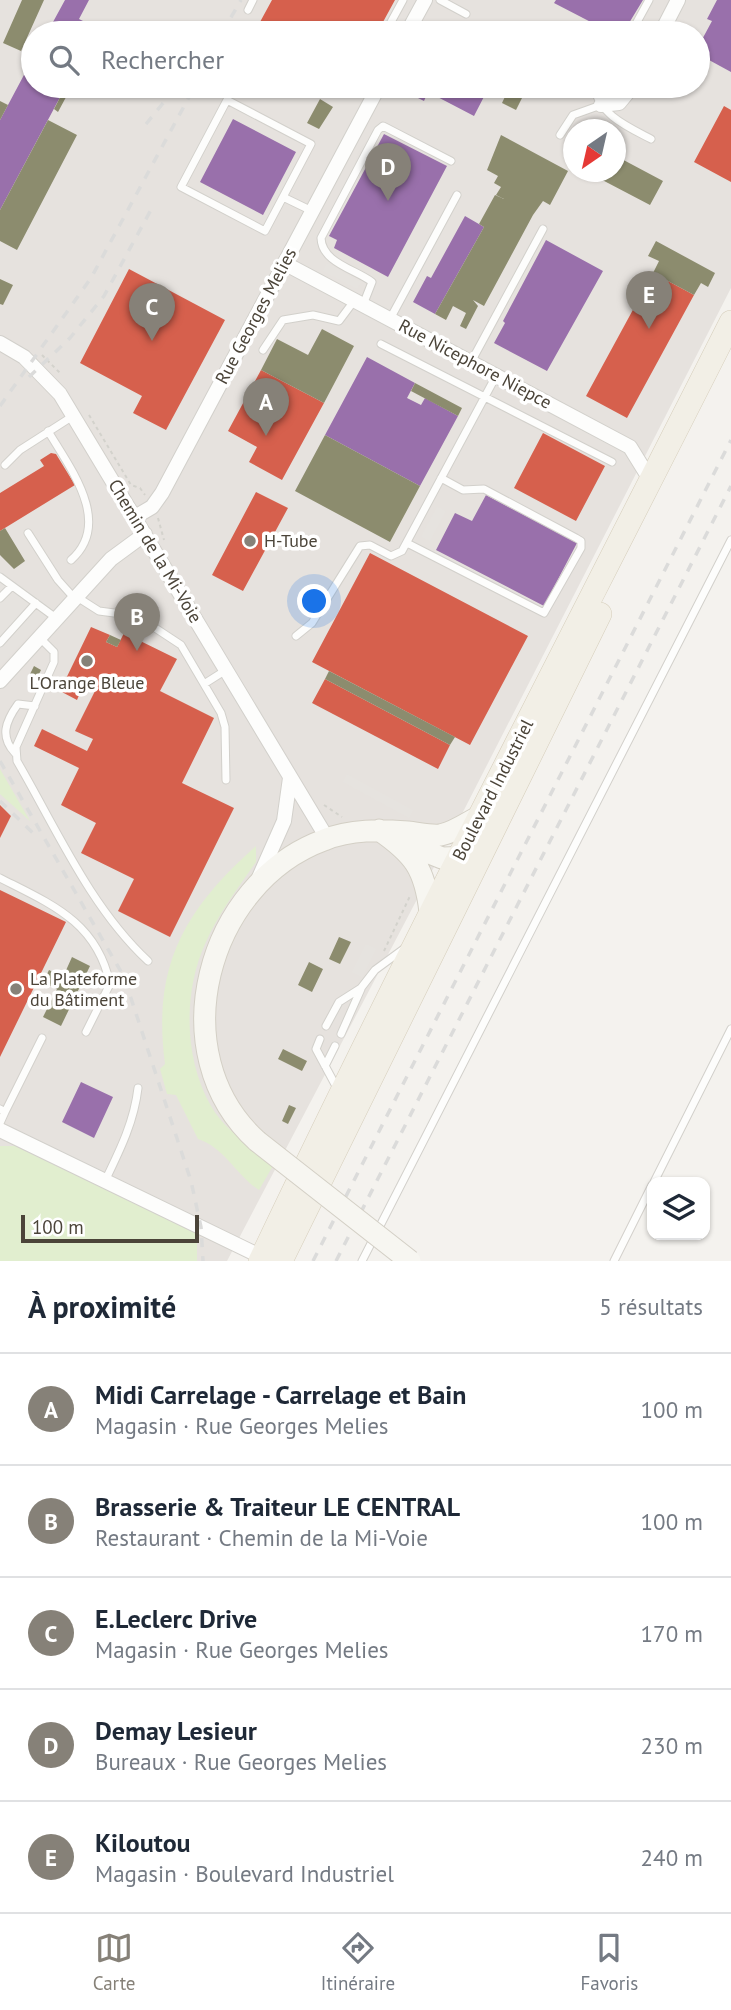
<!DOCTYPE html>
<html lang="fr">
<meta charset="utf-8">
<style>
:root{--surface:#fff;--page:#f6f6f7;--text:#1f2937;--muted:#747a83;--line:#e0e1e3;--accent:#868178}
body{margin:0;font-family:"PT Sans",sans-serif;background:var(--page);color:var(--text)}
.controls{position:absolute;right:21px;bottom:21px;display:grid;overflow:hidden;border-radius:14px;box-shadow:0 2px 5px #0004}
.controls button{width:63px;height:63px;display:grid;place-items:center;padding:0;border:0;border-bottom:2px solid var(--line);background:var(--surface);color:var(--text);font:35px sans-serif}
.compass{position:absolute;left:563px;top:119px;width:63px;height:63px;border-radius:50%;background:var(--surface);box-shadow:0 2px 5px #0004;rotate:214deg}
.scale{position:absolute;left:21px;bottom:18px;width:178px;box-sizing:border-box;padding-left:7px;border:4px solid #4b4439;border-top:0;font-size:19px;line-height:24px;white-space:nowrap;color:#4b4439;-webkit-text-stroke:5px #fff;paint-order:stroke}
.you{position:absolute;left:315px;top:602px;width:24px;height:24px;margin:-18px;border:5px solid #fff;border-radius:50%;background:#1a73e8;box-shadow:0 0 0 10px #1a73e833}
.badge{display:grid;place-items:center;width:46px;height:46px;border-radius:50%;background:var(--accent);color:#fff;font-size:23px;font-weight:700}
.pin{position:absolute;translate:-50% -58px;filter:drop-shadow(0 2px 4px #0008)}
.pin::after{content:'';position:absolute;top:37px;width:24px;height:21px;background:inherit;clip-path:polygon(0 0,100% 0,50% 100%)}
.list{margin:0;padding:0;list-style:none}
h2{display:flex;justify-content:space-between;align-items:center;height:91px;margin:0;padding:0 28px;font-size:30px}
h2 small{font-size:23px;font-weight:400;color:var(--muted)}
.list li{display:grid;grid-template-columns:46px 1fr auto;gap:21px;align-items:center;box-sizing:border-box;height:112px;padding:0 28px;border-top:2px solid var(--line)}
.list b{display:block;font-size:26px;white-space:nowrap}
.list p{margin:0;font-size:23px;white-space:nowrap;color:var(--muted)}
.list em{font-size:23px;font-style:normal;color:var(--muted)}
.icon{flex:none;width:38px;height:38px;fill:none;stroke:currentColor;stroke-width:2;stroke-linecap:round;stroke-linejoin:round}
.map{position:relative;flex:none;width:731px;height:1261px;overflow:hidden}
.search{position:absolute;background:var(--surface);box-shadow:0 2px 5px #0004;left:21px;right:21px;top:21px;height:77px;display:flex;align-items:center;gap:18px;box-sizing:border-box;padding:0 24px;border-radius:38px;color:var(--muted);font-size:26px}
.sheet{height:651px;background:var(--surface)}
nav{display:flex;justify-content:space-around;align-items:center;box-sizing:border-box;height:98px;border-top:2px solid var(--line);background:var(--surface);font-size:19px;color:var(--muted)}
nav a{display:grid;justify-items:center;gap:4px}
nav .on{color:var(--accent)}
.map>svg:first-child{display:block}
</style>
<div class="map">
<svg width="731" height="1261" viewBox="0 0 731 1261">
<rect width="100%" height="100%" fill="#f4f2ee"/>
<path fill="#e6e2de" fill-rule="evenodd" d="M0,0H731V288L465,808L227,1261H0ZM33,33H698V86H33ZM574,130H616V172H574Z"/>
<path fill="#e1eecf" d="M0,769L30,821L0,794Z
M256,846V862C238,888 218,914 205,944C183,993 184,1059 211,1106C225,1131 252,1147 274,1164L259,1190C236,1175 224,1147 198,1139L176,1095L167,1094L160,1069L165,1064C152,966 184,910 256,846Z
M0,1146H15L197,1234V1261H0Z"/>
<path fill="#e6e3df" d="M327,263L361,282L357,289L323,271Z
M437,507L446,511L430,541L421,537Z
M0,571L53,609L0,666Z
M347,774L413,810L409,818L343,782Z
M366,944L376,949L362,977L352,972Z"/>
<path fill="#d6604d" d="M272,0H395L377,33H254Z
M724,106L731,110V182L694,162Z
M129,269L225,320L166,430L133,413L142,396L80,363Z
M653,273L694,295L627,418L586,396Z
M261,370L324,403L282,480L249,462L257,447L228,431Z
M543,433L605,466L576,521L514,488Z
M51,453L56,454L75,485L0,531V493L44,466L40,460Z
M256,492L288,508L243,591L212,575Z
M370,553L528,636L470,745L312,662Z
M91,627L110,635L106,642L117,647L124,633L177,659L160,691L214,718L182,783L234,808L170,937L118,911L134,879L81,853L96,823L61,805L79,768L34,746L42,729L87,751L93,739L75,731L97,687L85,681L77,700L60,691Z
M325,679L450,745L438,769L312,703Z
M0,805L11,816L0,838Z
M0,890L66,922L0,1057Z"/>
<path fill="#9970ab" d="M65,0H89L79,19L97,28L94,33H47Z
M556,0H643L623,33H612L554,3Z
M717,0H731V72L698,54V47L712,21L707,19Z
M33,58V86H66L0,210V120Z
M410,86H486L489,87L474,116L428,92L424,101L406,92Z
M233,119L296,152L263,215L200,182Z
M384,134L447,166L388,277L334,248L337,240L329,236Z
M465,216L484,227L435,314L413,302L427,276L431,278Z
M546,240L603,271L547,371L494,343L505,323L503,321Z
M367,357L415,383L407,398L421,405L425,398L458,416L420,486L325,435Z
M486,495L577,543L544,606L436,550L455,513L472,521Z
M81,1082L113,1097L94,1138L62,1122Z"/>
<path fill="#8c8c6e" d="M22,0H44L21,51L3,43Z
M129,24L146,33H124Z
M66,86H72L58,112L54,109Z
M510,86H528L516,110L502,103Z
M320,99L333,107L319,129L307,123Z
M0,101L8,105L0,120Z
M48,120L77,135L17,250L0,241V210Z
M501,135L568,171L550,205L543,201L533,215L484,306L473,300L478,306L466,329L460,326L466,313L453,306L446,320L435,314L484,227L479,224L495,195L504,199L496,195L501,187L494,183L498,176L487,170Z
M616,156L663,181L650,205L587,172H616Z
M656,241L715,273L708,287L701,283L694,295L653,273L659,261L648,256Z
M0,279L13,285L3,305L0,304Z
M322,329L354,346L324,403L261,370L277,339L308,355Z
M415,383L462,408L458,416L411,391Z
M325,435L420,486L390,542L295,491Z
M5,528L25,561L14,569L0,555V531Z
M110,635L121,640L117,647L106,642Z
M34,666L41,670L35,682L28,678Z
M329,671L455,737L450,745L325,679Z
M339,937L351,942L340,964L329,959Z
M72,957L90,966L61,1026L43,1017L57,989L43,982L49,970L63,977Z
M309,962L323,969L312,992L298,985Z
M283,1049L307,1061L302,1071L278,1059Z
M289,1105L296,1108L288,1124L282,1121Z"/>
<g fill="none" stroke-linecap="round" stroke-linejoin="round">
<g stroke="#d2d0cb" stroke-width="9">
<path id="service" d="M440,0L466,14
M248,10L253,0
M413,23L433,33
M385,33L403,0
M631,33L649,0
M594,86C599,115 628,127 651,139
M227,100L311,144L265,231L181,187Z
M560,135L573,115L601,105
M283,197L312,211
M363,305L372,282C355,269 322,263 321,238L378,130L383,126L387,128L451,161
M390,319L457,195
M381,344L612,462
M263,350L283,320L313,315L339,321L354,301
M471,362L543,229
M48,431C70,468 113,523 71,560
M5,465L20,450L73,416
M28,533L58,580L75,599
M407,543L544,613L581,548V541L576,538L484,489L463,490L441,478
M0,577L56,618
M77,597L99,611L137,616L181,645L221,713L225,727L226,780
M0,598L12,586
M296,636L312,623L360,546L370,545L391,556L402,551L496,376
M39,637L54,652V662L16,747L17,761C56,828 90,907 148,961
M0,643L36,603
M204,684L226,670
M15,753C0,737 5,722 18,704L35,706
M0,878C51,904 97,922 110,984L86,1032
M326,1026L339,1002L361,988L375,970L405,948
M341,1034L361,989
M320,1039L316,1049L337,1088
M325,1066L335,1046
M0,1109L5,1112L0,1123
M5,1112L42,1038
M105,1181C120,1150 134,1122 138,1088
M654,1182L731,1029
M362,1261L731,540
M614,1261L652,1185"/>
</g>
<g stroke="#d2d0cb" stroke-width="16">
<path id="minor" d="M407,33L425,0
M661,33L678,0
M601,105L619,103L633,86
M284,263L630,447L651,481
M0,343L24,357L60,394L327,838
M135,517L152,507L162,493L379,86
M0,681L111,559L145,534
M257,882L284,821L290,778
M0,1130L262,1257"/>
</g>
<g stroke="#d3cfc5" stroke-width="23">
<path id="secondary" d="M379,830C414,854 425,869 430,912
M400,841L442,858L473,857
M257,1141C160,1053 207,883 324,840C351,829 380,830 408,832C418,833 430,836 440,835C453,833 467,823 478,817"/>
</g>
<g stroke="#d6cebb" stroke-width="24">
<path id="primary" d="M260,1261C410,945 573,635 731,322
M281,1261L600,614"/>
</g>
<path stroke="#d3d2cc" stroke-width="2" stroke-dasharray="3.5 3.5" stroke-linecap="butt" d="M42,355L60,373
M89,415L131,485L140,488L145,495
M158,518L164,540
M324,805L342,817
M384,951L410,896"/>
<use href="#service" stroke="#fdfdfc" stroke-width="7"/>
<use href="#minor" stroke="#fdfdfc" stroke-width="14"/>
<use href="#secondary" stroke="#f7f6f1" stroke-width="21"/>
<use href="#primary" stroke="#f2efe6" stroke-width="23"/>
<path stroke="#dbdbda" stroke-width="3.5" stroke-dasharray="9 9" stroke-linecap="butt" d="M222,33L241,0
M146,124L177,86
M29,377L70,338L104,296L152,208
M0,406L91,278L195,86
M0,761L124,977L191,1181L201,1227L203,1261
M0,801L37,837
M313,1261L731,440
M336,1261L731,486"/>
<g stroke="#d3cfc5" stroke-width="23" stroke-linecap="butt">
<path id="secondary-bridge" d="M257,1141L410,1261"/>
</g>
<use href="#secondary-bridge" stroke="#f7f6f1" stroke-width="21"/>
</g>
<g fill="#868178" stroke="#fff" stroke-width="2.5">
<circle cx="250" cy="541" r="7"/>
<circle cx="87" cy="661" r="7"/>
<circle cx="16" cy="989" r="7"/>
</g>
<g text-anchor="middle" stroke-width="7" stroke-linejoin="round" paint-order="stroke">
<g font-size="18" fill="#4b4439" stroke="#fff">
<text transform="translate(256 316) rotate(-62)" y="6">Rue Georges Melies</text>
<text transform="translate(475 364) rotate(28)" y="6">Rue Nicephore Niepce</text>
<text transform="translate(155 551) rotate(59)" y="6">Chemin de la Mi-Voie</text>
<text transform="translate(493 790) rotate(-63)" y="6">Boulevard Industriel</text>
</g>
<g font-size="18" fill="#4b4439" stroke="#fff" text-anchor="start">
<text x="264" y="547">H-Tube</text>
<text x="87" y="689" text-anchor="middle">L'Orange Bleue</text>
<text x="30" y="985">La Plateforme<tspan x="30" dy="21">du Bâtiment</tspan></text>
</g>
</g>
</svg>
<div class="controls">
<button><svg class="icon" aria-label="layers" viewBox="0 0 24 24"><path d="M12 4l9 5-9 5-9-5zM3 14l9 5 9-5"/></svg></button>
</div>
<svg class="compass" viewBox="-18 -18 36 36"><path d="M0-13l5 13h-10z" fill="#e53935"/><path d="M0 13l5-13h-10z" fill="#747a83"/></svg>
<div class="scale">100 m</div>
<div class="you"></div>
<div class="pin badge" style="left:266px;top:436px">A</div>
<div class="pin badge" style="left:137px;top:651px">B</div>
<div class="pin badge" style="left:152px;top:341px">C</div>
<div class="pin badge" style="left:388px;top:201px">D</div>
<div class="pin badge" style="left:649px;top:329px">E</div>
<div class="search"><svg class="icon" aria-label="search" viewBox="0 0 24 24"><circle cx="10" cy="10" r="6"/><path d="M15 15l6 6"/></svg>Rechercher</div>
</div>
<section class="sheet">
<h2>À proximité<small>5 résultats</small></h2>
<ul class="list">
<li><span class="badge">A</span><div><b>Midi Carrelage - Carrelage et Bain</b><p>Magasin · Rue Georges Melies</p></div><em>100 m</em></li>
<li><span class="badge">B</span><div><b>Brasserie &amp; Traiteur LE CENTRAL</b><p>Restaurant · Chemin de la Mi-Voie</p></div><em>100 m</em></li>
<li><span class="badge">C</span><div><b>E.Leclerc Drive</b><p>Magasin · Rue Georges Melies</p></div><em>170 m</em></li>
<li><span class="badge">D</span><div><b>Demay Lesieur</b><p>Bureaux · Rue Georges Melies</p></div><em>230 m</em></li>
<li><span class="badge">E</span><div><b>Kiloutou</b><p>Magasin · Boulevard Industriel</p></div><em>240 m</em></li>
</ul>
</section>
<nav>
<a class="on"><svg class="icon" aria-label="map" viewBox="0 0 24 24"><path d="M3 6l6-2 6 2 6-2v14l-6 2-6-2-6 2zM9 4v14M15 6v14"/></svg>Carte</a>
<a><svg class="icon" aria-label="directions" viewBox="0 0 24 24"><path d="M12 3l9 9-9 9-9-9zM9 14v-3h6M13 9l2 2-2 2"/></svg>Itinéraire</a>
<a><svg class="icon" aria-label="saved" viewBox="0 0 24 24"><path d="M7 4h10v16l-5-4-5 4z"/></svg>Favoris</a>
</nav>
